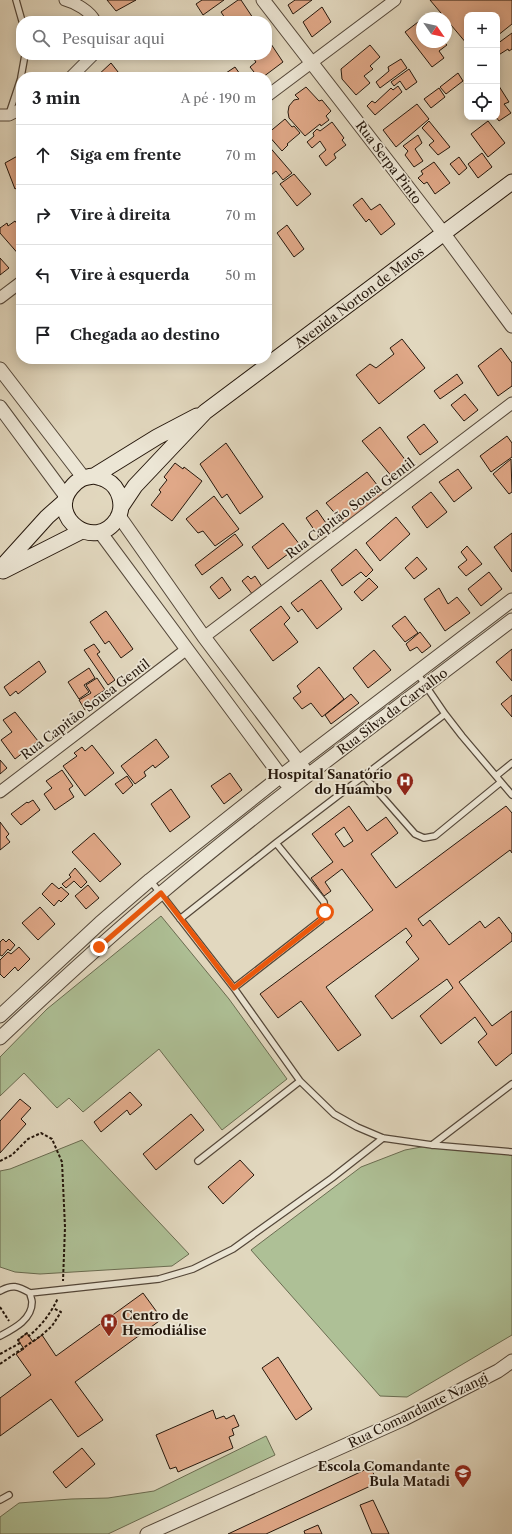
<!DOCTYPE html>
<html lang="pt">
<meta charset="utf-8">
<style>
:root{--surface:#fff;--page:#f6f6f6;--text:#202124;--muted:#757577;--line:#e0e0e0}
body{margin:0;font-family:"Libre Caslon Text",serif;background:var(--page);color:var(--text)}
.controls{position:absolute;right:12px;top:12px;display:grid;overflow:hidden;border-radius:8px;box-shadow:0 2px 10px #0003}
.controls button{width:36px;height:36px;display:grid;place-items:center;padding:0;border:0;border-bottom:1px solid var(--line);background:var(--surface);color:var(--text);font:20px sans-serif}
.compass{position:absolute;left:416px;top:12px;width:36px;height:36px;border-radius:50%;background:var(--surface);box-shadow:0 2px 10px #0003;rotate:124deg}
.stop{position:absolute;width:12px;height:12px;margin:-9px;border:3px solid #ea580c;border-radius:50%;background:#fff}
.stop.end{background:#ea580c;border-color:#fff;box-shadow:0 1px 4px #0008}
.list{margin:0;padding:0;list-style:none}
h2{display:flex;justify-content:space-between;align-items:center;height:52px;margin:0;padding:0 16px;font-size:17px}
h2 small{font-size:13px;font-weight:400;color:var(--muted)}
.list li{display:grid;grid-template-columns:26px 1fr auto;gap:12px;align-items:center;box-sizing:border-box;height:60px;padding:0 16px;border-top:1px solid var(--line)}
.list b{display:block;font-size:15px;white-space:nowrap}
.list em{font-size:13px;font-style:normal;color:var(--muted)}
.icon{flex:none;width:22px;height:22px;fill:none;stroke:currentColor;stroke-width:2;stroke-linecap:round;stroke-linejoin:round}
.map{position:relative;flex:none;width:512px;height:1534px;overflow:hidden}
.search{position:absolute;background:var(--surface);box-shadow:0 2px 10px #0003;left:16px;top:16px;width:256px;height:44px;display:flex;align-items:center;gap:10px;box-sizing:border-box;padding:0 14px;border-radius:16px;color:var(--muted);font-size:15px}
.panel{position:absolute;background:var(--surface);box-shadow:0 2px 10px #0003;left:16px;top:72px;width:256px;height:292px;border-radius:16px}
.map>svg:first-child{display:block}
</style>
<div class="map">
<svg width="512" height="1534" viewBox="0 0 512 1534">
<rect width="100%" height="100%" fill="#e2d8bf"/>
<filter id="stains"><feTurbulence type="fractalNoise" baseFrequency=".005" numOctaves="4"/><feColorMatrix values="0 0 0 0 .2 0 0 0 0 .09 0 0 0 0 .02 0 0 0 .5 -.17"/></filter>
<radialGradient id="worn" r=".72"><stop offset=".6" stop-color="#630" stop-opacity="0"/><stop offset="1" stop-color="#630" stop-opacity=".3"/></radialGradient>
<path fill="#aec096" stroke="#6a6c51" d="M161,916L229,999L287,1079L222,1130L159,1049L83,1112L69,1098L57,1108L24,1073L0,1096V1057L47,1009Z
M82,1140L189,1254L172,1266L40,1274L15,1272L0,1267V1171L10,1169Z
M432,1145L512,1152V1335L407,1397L380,1396L251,1250L361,1167L405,1150Z
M266,1436L275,1455L108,1534H0V1517L19,1503L71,1499L108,1498L154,1491Z"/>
<path fill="#e1a989" stroke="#25170c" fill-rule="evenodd" d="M107,0H136L116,11Z
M202,0H224L203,15L196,4Z
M238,0H241L255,21H227L221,12Z
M295,0H312L293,14L288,5Z
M430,0H512V24L497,36V15H467V44Z
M322,7L331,22L312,37L303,22Z
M422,19V42H444L447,45L439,51L444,58L432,67L405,32Z
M512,33V49L509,51L508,49L497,56V44Z
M267,44L268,46L271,44L283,62L263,77H258L250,67L256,62L251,55H267Z
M370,45L380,57L370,66L373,69L364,76L370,83L356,95L342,79L341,69Z
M119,55H142V59L119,58Z
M401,59L407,68L380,88L376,82L389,71L388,67Z
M111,63L122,77H96Z
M235,67L242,77H225L223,75Z
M409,69L417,82L406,90L400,81L394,86L391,82Z
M458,73L463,81L446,94L440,87Z
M497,83L509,102L504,104L511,113L499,121L496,117H497Z
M398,86L402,92L375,115L367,106L372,101L375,103L391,88L393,90Z
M306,87L319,101L322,100L331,111L326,116L329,120L321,126L320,124L305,136L289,118L288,112L289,106L294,100L299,99L295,95Z
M439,88L445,97L431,108L424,99Z
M417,104L429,119L396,147L383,130Z
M285,119L292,127L294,126L300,133L287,144L288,145L282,151L267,134Z
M429,121L450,147L438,155L429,145L434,141L422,128Z
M488,121L505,143L488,157L471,134Z
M332,122L344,138L342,140L346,145L334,154L336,158L326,166L319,156L326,150L320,141L312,148L307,142L314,136L313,133L317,129L320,131Z
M418,135L422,143L415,149L423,161L414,167L405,155L408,151L403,146Z
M267,144L292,173L283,180L276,171L271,175L267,170Z
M482,153L492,167L478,178L468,164Z
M21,154V185L15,189L5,163Z
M459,157L467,168L459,175L450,164Z
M434,162L450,183L435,194L427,182L424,184L418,178L423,174L421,171Z
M294,174L311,194L297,206L280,184Z
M362,198L371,210L380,204L395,224L381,235L369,219L366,222L353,205Z
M15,221L21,229V257L0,233V228L7,223L8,226Z
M287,225L304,249L294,257L277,233Z
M0,258L9,268L0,275Z
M402,339L425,368L379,404L356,375L370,364L376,368L394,354L390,348Z
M501,348L512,363V386L498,396L478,366Z
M457,374L463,383L440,399L434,391Z
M465,394L478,410L464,421L451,405Z
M424,424L438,442L420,455L407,437Z
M380,427L410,466L393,478L362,441Z
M507,436L512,443V457L491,472L480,456Z
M226,443L263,497L240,514L227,494L222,498L200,464Z
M511,459L512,492L509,494L493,474Z
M175,463L183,469L184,467L202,481L172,521L151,505L161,492L159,490L167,480L164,477Z
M458,469L472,488L454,502L439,482Z
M367,472L385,495L346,526L326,503Z
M431,492L447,512L427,528L412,507Z
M214,496L239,529L215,546L203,531L198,533L186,519Z
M317,510L328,526L317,534L306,518Z
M396,517L410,534L380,561L366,543Z
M283,523L300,545L268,569L252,547Z
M512,533V572L494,547Z
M235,534L243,545L202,575L195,565Z
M467,546L482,564L466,576L458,567L467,560L461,552Z
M356,549L373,570L366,577L361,572L342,586L331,570Z
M417,557L427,569L414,579L405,568Z
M489,572L502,589L481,606L468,589Z
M248,576L251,579L255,576L263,588L253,595L242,581Z
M222,577L231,590L219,599L210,587Z
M369,578L378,587L362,601L354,592Z
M321,580L342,609L317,629L302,609L298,612L291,603Z
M439,588L448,604L457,597L470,613L445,631L424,599Z
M281,606L290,618L284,624L298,642L273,661L250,630Z
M106,611L133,649L121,658L109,641L105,644L90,622Z
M405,616L418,633L405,642L392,626Z
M420,632L431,646L422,653L417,647L410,651L406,644Z
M94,644L100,652L97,654L115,680L108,685L84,650Z
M512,649V681L496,662Z
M374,650L391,670L368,688L353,668Z
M39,661L46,672L18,694L16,691L10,696L4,687Z
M319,667L344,699L322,717L311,703L302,709L293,698L301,692L297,686Z
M89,668L95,678L84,685L89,692L79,699L68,682Z
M97,678L105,690L94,697L97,703L85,710L79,700L91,693L86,685Z
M351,694L359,703L331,724L325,715Z
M512,695V717L501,704Z
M15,712L38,741L15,759L1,740L12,732L3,720Z
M156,739L169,757L155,768L153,765L144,772L146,776L135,784L121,766Z
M92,745L114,773L85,796L63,766L77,756L74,753L82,747L85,751Z
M0,760L7,768L0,774Z
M62,770L73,786L69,789L74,797L55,810L44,794L52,788L46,781Z
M230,773L242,790L224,804L211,786Z
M127,776L133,785L123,794L115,784Z
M171,789L190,817L170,832L151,804Z
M33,800L40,810L21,825L11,814L27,802L28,803Z
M349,806L367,831L386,817L398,833L371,854L396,888L506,806L512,813V853L510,850L418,919L423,926L430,920L449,945L480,921L485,928L499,917L512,934V941L459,982L492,1026L512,1011V1053L496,1066L478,1042L487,1034L475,1017L441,1044L420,1016L453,988L447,979L392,1019L375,996L419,959L406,942L412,936L406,928L326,987L361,1035L338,1051L301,1001L278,1018L260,994L373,910L342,869L325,882L331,891L324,896L311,878L333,862L312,834ZM344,827L353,841L344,847L335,834Z
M0,822L9,834L6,837L10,842L0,850Z
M94,833L121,864L100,882L72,852Z
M75,868L87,882L81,888L74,881L66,888L62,884L71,877L69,875Z
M52,883L59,889L61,887L69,894L61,902L59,900L54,906L42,894Z
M88,885L99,898L86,909L75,896Z
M40,907L55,924L38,940L22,923Z
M3,939L6,942L9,939L15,945L10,951L8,949L2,956L0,955V942Z
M19,947L30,959L18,971L15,967L4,978L0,974V960L8,952L11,954Z
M130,1092L142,1105L130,1115L127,1110L101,1132L94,1122Z
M20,1099L31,1108L21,1119L26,1124L0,1153V1121Z
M191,1114L204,1130L156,1170L143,1154Z
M240,1160L254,1175L223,1204L208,1187Z
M143,1293L162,1319L75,1382L103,1420L78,1437L51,1399L0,1436V1398L31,1375L16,1354L24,1349L18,1340L27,1333L33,1342L42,1335L56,1356Z
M278,1357L312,1409L296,1420L262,1368Z
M213,1410L216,1419L224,1416L226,1419L234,1415L239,1426L232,1429L234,1435L229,1437L233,1448L178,1472L176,1467L170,1469L156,1435Z
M82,1448L95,1464L66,1488L53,1472Z
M371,1467L377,1483L266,1534H228Z
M373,1500L389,1534H372L360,1505Z
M318,1525L322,1534H305L304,1531Z"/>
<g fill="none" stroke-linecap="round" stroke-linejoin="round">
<g stroke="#544739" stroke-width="8">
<path id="service" d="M16,0L22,21
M21,77L25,55
M9,114L21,78
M417,673L445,714
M364,776L415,834L424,838L435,836L501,782
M496,776L512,763
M150,880L234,988L300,1081L334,1114L357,1127L383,1138L432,1145L512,1152
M180,919L276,843L445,714L462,736L512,795
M234,988L321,920L325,912L324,902L276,843
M432,1145L512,1084
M198,1161L300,1081
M0,1291C12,1284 18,1286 30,1293C30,1296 32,1299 32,1302C32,1320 13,1329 0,1336
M30,1293L159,1279L193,1269L233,1249L332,1178L383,1138
M0,1500L9,1495"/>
</g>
<g stroke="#544739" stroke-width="13">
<path id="minor" d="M65,0C76,3 90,11 95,21
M71,77L93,55
M267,96L395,0
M0,115H9L21,109
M0,298L21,282
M204,637L512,403
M0,792L187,649"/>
</g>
<g stroke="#544739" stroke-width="15">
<path id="tertiary" d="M263,0L444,234L512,326
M0,369L83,477
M0,407L65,495
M119,516L204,637L304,769
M100,532L286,783
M0,1016L100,923L150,880L281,776L512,600
M0,1038C52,989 105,940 160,894C274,798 394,710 512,620
M147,1534L404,1419L498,1371L512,1361"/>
</g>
<g stroke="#25170c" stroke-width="17">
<path id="secondary" d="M94,476C98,477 103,478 106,480C120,487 125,506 117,519C95,553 47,517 71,488C78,479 84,477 94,476Z
M94,476L157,437L197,416
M121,507L135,486L205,412L512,182
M0,569L47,517L65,501
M3,571L82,531"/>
</g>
<path stroke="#25170c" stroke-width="2" stroke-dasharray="3 2" stroke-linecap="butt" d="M0,1161L12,1155L28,1139L41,1133L52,1139L62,1162L65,1227L63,1281
M0,1307L9,1321
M0,1354L20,1343L18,1340L27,1333L29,1336C42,1325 51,1313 58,1298
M0,1364L42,1335L52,1326L61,1312L53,1308"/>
<use href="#service" stroke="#ece6d5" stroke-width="5.5"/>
<use href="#minor" stroke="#ece6d5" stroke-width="11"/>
<use href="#tertiary" stroke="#ece6d5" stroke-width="13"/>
<use href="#secondary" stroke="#ece6d5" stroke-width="15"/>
</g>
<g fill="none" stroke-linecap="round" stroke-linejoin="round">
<path stroke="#ea580c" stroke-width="5" d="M99,947L161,893L234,988L321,920L325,912"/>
</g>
<defs>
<g id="hospital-pin" transform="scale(0.9)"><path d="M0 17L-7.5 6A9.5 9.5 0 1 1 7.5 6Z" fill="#8f2418" stroke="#ece6d5"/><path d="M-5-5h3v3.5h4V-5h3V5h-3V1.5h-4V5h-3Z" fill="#fff"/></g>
<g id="school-pin" transform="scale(0.9)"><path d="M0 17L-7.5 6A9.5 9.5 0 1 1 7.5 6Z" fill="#8f2418" stroke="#ece6d5"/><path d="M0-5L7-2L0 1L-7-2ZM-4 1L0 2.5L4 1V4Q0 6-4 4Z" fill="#fff"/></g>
</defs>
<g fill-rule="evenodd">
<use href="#hospital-pin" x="405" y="781"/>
<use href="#hospital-pin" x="109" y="1322"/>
<use href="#school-pin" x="463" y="1473"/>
</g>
<g text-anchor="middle" stroke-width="3.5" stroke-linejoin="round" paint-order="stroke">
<g font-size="13" fill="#25170c" stroke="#ece6d5">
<text transform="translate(389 162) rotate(53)" y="5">Rua Serpa Pinto</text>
<text transform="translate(359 297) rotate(-37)" y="5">Avenida Norton de Matos</text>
<text transform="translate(350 508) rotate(-37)" y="5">Rua Capitão Sousa Gentil</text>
<text transform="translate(85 709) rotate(-37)" y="5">Rua Capitão Sousa Gentil</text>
<text transform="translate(392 711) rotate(-37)" y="5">Rua Silva da Carvalho</text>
<text transform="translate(418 1410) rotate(-26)" y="5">Rua Comandante Nzangi</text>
</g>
<g font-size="13" font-weight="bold" fill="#25170c" stroke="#ece6d5" text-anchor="end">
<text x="392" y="779">Hospital Sanatório<tspan x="392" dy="15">do Huambo</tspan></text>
<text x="122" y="1320" text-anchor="start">Centro de<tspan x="122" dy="15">Hemodiálise</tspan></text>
<text x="450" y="1471">Escola Comandante<tspan x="450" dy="15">Bula Matadi</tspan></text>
</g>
</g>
<rect width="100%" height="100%" filter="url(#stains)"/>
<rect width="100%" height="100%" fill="url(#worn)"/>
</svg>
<div class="controls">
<button>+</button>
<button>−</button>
<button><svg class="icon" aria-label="locate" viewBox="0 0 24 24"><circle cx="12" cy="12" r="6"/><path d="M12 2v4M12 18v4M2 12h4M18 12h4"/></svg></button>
</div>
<svg class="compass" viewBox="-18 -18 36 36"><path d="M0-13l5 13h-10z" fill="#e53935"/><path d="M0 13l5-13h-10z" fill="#757577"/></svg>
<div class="stop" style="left:325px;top:912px"></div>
<div class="stop end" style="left:99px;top:947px"></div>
<div class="search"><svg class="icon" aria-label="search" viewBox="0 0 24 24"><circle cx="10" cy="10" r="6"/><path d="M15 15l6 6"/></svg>Pesquisar aqui</div>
<section class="panel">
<h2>3 min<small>A pé · 190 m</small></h2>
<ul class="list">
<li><svg class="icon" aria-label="ahead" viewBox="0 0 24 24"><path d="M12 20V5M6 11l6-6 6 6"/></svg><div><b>Siga em frente</b></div><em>70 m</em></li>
<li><svg class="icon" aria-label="right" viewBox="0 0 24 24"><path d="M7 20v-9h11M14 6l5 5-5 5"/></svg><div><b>Vire à direita</b></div><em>70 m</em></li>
<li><svg class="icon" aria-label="left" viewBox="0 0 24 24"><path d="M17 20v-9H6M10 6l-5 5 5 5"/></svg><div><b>Vire à esquerda</b></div><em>50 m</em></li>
<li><svg class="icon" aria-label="arrive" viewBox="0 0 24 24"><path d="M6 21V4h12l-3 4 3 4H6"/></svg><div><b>Chegada ao destino</b></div></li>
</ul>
</section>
</div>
